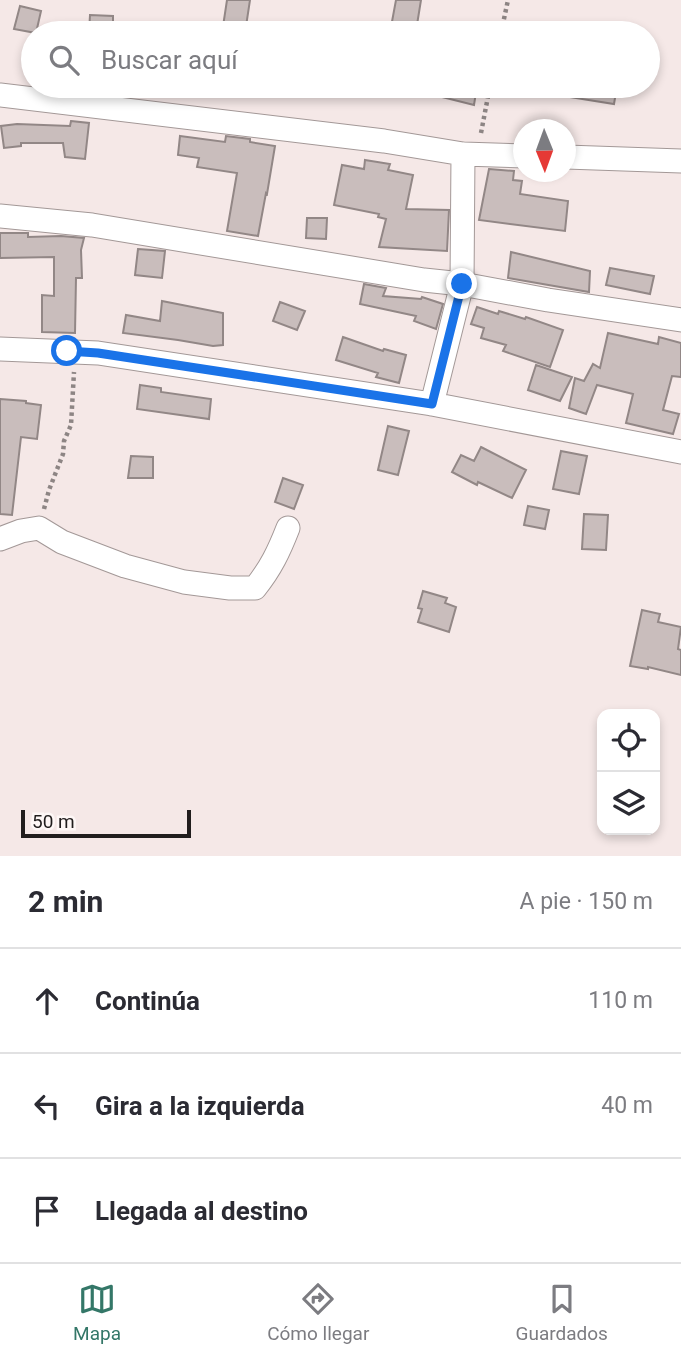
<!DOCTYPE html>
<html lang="es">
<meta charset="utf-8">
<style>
:root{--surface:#fff;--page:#f7f7f7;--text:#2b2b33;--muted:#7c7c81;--line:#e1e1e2;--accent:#347768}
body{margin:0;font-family:Roboto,sans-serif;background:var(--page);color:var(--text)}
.controls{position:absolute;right:21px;bottom:21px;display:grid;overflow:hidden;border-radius:14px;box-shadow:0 4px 10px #0003}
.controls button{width:63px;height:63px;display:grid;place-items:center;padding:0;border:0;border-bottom:2px solid var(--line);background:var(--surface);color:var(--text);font:35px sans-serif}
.compass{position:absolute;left:513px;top:119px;width:63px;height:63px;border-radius:50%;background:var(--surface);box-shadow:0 4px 10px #0003;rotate:179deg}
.scale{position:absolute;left:21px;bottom:18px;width:170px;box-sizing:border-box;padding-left:7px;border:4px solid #211d1d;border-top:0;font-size:19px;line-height:24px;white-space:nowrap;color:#211d1d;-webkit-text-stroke:5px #fef7f6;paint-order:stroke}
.stop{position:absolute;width:21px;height:21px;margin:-16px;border:5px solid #1a73e8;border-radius:50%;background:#fff}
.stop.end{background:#1a73e8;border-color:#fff;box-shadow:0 2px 7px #0008}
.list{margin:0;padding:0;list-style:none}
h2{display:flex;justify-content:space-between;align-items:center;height:91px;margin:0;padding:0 28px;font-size:30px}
h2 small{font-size:23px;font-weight:400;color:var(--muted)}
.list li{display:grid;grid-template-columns:46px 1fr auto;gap:21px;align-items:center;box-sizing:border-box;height:105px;padding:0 28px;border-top:2px solid var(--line)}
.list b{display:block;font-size:26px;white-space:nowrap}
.list em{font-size:23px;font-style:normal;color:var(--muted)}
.icon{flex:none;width:38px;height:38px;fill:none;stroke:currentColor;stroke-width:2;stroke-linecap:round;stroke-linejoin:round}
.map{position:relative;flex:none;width:681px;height:856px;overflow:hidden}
.search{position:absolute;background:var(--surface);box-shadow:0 4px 10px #0003;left:21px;right:21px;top:21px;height:77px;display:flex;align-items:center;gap:18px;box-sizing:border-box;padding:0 24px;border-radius:38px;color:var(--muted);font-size:26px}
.sheet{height:406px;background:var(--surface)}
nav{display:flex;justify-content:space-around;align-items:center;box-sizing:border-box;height:98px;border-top:2px solid var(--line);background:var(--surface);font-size:19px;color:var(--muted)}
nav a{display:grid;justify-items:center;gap:4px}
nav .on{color:var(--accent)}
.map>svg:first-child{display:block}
</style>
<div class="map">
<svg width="681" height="856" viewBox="0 0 681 856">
<rect width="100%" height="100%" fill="#f5e8e7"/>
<path fill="#c9bdbc" stroke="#928786" stroke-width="2" d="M227,0H250L245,33H222Z
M396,0H421L416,31L391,27Z
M20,6L41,11L36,33L14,29Z
M90,15L113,16V33H89Z
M423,86H477L474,105L422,92Z
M564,86H617L614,104L563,96Z
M71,121L89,123L85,159L65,157L63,143H21V146L4,148L1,126L17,124L70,126Z
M180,136L225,142L226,136L250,139V142L275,146L267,194L266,193L258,236L227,231L237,173L197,167L199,158L178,155Z
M365,160L390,164L388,170L413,175L406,209L449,210L447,251L379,247L386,219L378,217L379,214L334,205L342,165L364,169Z
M489,169L514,171L513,180L522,181L520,194L568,201L565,231L479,220Z
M307,218H327L326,239L306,238Z
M0,233H28V237L61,236L84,238L81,250L82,278H76L75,333L42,332V295L54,296V257L0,258Z
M138,249L165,251L162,278L135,275Z
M511,252L590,271L589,292L508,278Z
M610,268L654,276L650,294L606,285Z
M364,284L386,288L383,296L421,299L422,297L443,304L436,329L414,321L416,316L360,304Z
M162,301L223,313V345L213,346L178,340L123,333L126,315L160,321Z
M280,302L305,311L297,330L273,321Z
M477,307L498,314L499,311L525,319L526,317L563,330L550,367L503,351L506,345L481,338L484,328L471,324Z
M608,333L658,344L659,337L681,343V377L672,376L663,410L679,414L673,434L626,423L633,394L597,385L586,414L569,408L575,378L584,381L593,364L600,368Z
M343,337L383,351L384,349L406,355L399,383L376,377L378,373L336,360Z
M536,365L572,377L560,401L528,390Z
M140,385L161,388V392L211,399L209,419L137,409Z
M0,399L26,401V403L41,405L37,439L21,437L12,515L0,514Z
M388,426L409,431L398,475L378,470Z
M481,447L526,470L512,498L478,482L477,485L452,472L461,455L474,461Z
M561,451L587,456L579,494L553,489Z
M131,456L153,457V478H128Z
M283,478L303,485L294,509L275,502Z
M528,506L549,510L545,529L524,525Z
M584,514L608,515L606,550L582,549Z
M423,591L447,598L445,603L456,607L449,632L418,622L422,609L418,608Z
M642,610L660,614L658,622L681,627L678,649L681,650V675L648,667V669L630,666Z"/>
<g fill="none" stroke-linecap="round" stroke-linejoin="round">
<g stroke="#a39897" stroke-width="25">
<path id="minor" d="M0,95L384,141L463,154L524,156
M566,157L681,161
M0,216L92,225L424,280L462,284L548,300L681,320
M0,349L98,353L432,404L681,452
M432,404L462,284L463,154
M0,539L21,531L39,528L62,542L125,566L184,582L230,588H255C271,568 279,551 288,528"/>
</g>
<path stroke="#8d8584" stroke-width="4.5" stroke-dasharray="3.5 3.5" stroke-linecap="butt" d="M501,33L508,0
M481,133L490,86
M44,509L49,490L63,454L64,441L71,425L74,372"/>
<use href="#minor" stroke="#fff" stroke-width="23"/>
</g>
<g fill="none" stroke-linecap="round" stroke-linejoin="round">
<path stroke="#1a73e8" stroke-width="9" d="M67,351L98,353L432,404L462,284"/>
</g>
</svg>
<div class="controls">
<button><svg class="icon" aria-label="locate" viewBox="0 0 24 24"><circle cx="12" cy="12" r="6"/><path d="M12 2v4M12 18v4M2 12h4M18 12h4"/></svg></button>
<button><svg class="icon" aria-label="layers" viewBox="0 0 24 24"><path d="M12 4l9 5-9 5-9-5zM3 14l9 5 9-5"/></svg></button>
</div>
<svg class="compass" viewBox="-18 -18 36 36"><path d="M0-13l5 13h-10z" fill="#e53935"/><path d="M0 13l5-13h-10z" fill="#7c7c81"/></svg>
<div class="scale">50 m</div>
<div class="stop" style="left:67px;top:351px"></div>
<div class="stop end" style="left:462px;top:284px"></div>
<div class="search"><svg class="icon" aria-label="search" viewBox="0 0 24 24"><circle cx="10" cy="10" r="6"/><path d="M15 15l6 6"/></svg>Buscar aquí</div>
</div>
<section class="sheet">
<h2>2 min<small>A pie · 150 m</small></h2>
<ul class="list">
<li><svg class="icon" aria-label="ahead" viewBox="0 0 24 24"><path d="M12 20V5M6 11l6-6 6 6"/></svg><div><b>Continúa</b></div><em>110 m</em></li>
<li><svg class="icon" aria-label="left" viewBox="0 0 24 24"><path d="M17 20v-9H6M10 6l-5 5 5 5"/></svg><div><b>Gira a la izquierda</b></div><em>40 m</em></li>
<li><svg class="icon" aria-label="arrive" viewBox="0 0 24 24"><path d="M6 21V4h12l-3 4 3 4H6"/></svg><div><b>Llegada al destino</b></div></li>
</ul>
</section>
<nav>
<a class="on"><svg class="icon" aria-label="map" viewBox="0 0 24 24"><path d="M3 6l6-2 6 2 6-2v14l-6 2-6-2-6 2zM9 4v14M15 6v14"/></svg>Mapa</a>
<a><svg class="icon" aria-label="directions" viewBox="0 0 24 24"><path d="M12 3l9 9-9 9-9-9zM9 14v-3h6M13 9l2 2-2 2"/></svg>Cómo llegar</a>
<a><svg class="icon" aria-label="saved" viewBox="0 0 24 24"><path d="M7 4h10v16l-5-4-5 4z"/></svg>Guardados</a>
</nav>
